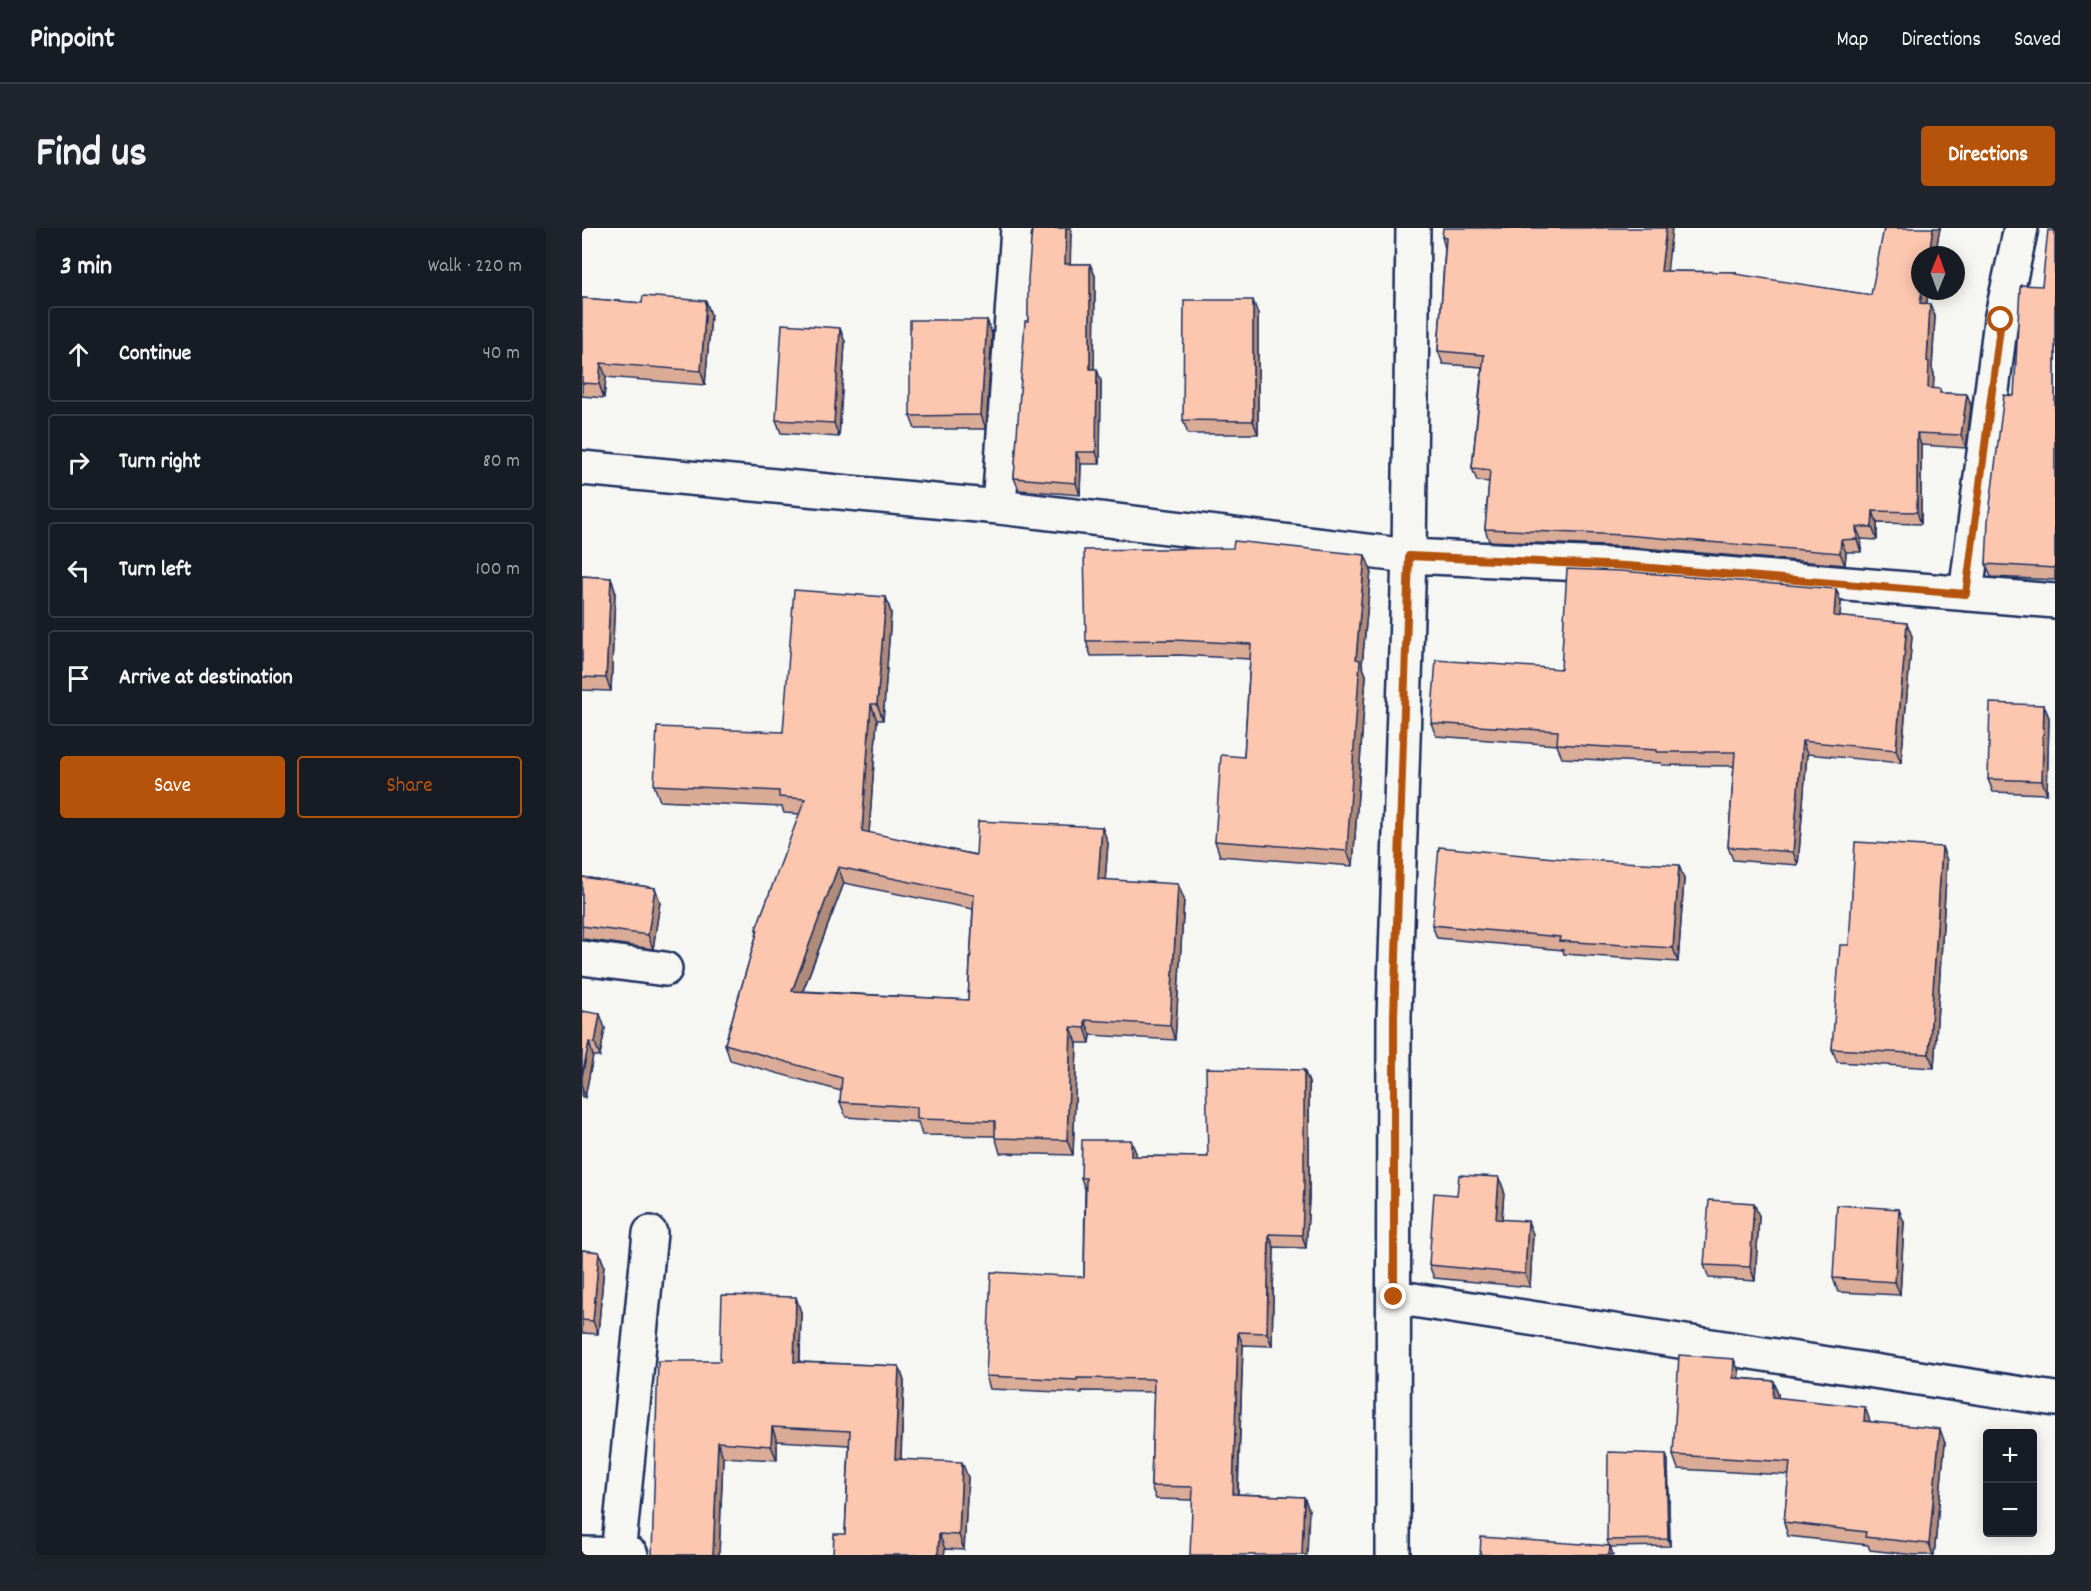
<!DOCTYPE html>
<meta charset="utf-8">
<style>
:root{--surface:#171b24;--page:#20242c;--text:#f1f3f6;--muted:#9ea1a6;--line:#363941;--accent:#b45309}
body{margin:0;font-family:Dekko,sans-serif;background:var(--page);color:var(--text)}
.controls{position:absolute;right:18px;bottom:18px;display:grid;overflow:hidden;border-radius:6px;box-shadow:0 3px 15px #0003}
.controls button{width:54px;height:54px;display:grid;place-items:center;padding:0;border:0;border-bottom:2px solid var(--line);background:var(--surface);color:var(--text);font:30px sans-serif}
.compass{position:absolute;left:1329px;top:18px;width:54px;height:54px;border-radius:50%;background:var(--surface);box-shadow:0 3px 15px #0003;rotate:1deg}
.stop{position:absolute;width:18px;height:18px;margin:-14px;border:4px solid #b45309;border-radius:50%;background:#fff}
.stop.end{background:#b45309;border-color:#fff;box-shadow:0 2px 6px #0008}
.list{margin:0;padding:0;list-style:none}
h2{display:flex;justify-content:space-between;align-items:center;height:78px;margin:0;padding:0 24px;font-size:26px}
h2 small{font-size:20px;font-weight:400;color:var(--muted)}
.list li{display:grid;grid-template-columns:39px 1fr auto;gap:18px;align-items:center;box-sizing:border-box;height:96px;margin:0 12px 12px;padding:0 12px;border:2px solid var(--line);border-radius:6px}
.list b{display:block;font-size:22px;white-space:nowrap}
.list em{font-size:20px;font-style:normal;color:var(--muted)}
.actions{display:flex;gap:12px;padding:18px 24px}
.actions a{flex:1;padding:14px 0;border:2px solid var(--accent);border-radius:6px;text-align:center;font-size:21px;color:var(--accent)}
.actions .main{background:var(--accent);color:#fff}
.icon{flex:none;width:33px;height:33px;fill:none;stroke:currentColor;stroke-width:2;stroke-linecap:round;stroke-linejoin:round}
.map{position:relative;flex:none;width:1473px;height:1327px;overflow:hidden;border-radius:6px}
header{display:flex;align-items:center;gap:36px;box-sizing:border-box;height:84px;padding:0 30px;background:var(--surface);border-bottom:2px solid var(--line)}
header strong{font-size:28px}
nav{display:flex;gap:33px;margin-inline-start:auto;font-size:21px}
.intro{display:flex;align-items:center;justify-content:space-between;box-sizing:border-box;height:144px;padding:0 36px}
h1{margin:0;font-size:42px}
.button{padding:15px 27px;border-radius:6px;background:var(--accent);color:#fff;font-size:21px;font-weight:700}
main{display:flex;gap:36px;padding:0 36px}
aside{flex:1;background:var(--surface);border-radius:6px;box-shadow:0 3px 15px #0003}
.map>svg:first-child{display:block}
</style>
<header>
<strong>Pinpoint</strong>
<nav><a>Map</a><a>Directions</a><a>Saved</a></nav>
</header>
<div class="intro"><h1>Find us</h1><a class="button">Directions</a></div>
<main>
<aside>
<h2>3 min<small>Walk · 220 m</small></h2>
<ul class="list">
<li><svg class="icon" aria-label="ahead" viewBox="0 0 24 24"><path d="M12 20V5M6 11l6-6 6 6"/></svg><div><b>Continue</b></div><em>40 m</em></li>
<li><svg class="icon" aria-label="right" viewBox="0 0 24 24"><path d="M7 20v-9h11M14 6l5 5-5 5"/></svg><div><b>Turn right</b></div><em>80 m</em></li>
<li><svg class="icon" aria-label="left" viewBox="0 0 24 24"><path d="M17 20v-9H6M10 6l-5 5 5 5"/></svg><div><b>Turn left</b></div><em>100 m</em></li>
<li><svg class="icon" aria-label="arrive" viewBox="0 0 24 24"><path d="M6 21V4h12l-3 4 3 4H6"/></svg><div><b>Arrive at destination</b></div></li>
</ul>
<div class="actions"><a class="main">Save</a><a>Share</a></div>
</aside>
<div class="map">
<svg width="1473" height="1327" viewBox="0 0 1473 1327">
<rect width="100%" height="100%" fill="#f6f6f2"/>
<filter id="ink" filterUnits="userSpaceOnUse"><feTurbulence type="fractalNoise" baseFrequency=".0167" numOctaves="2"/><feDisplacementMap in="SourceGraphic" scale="12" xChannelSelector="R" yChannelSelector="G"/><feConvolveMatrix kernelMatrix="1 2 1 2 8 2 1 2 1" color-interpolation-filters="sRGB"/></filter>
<g filter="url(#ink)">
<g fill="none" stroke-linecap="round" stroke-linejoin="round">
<g stroke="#1b2f5e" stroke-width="38">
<path id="minor" d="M0,240L417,279L827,328L1045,338L1473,373
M417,279L436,0
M1384,366L1419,92L1439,0
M0,730L83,741
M812,1069L1473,1171
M0,1326L49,1327
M36,1327L68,1005
M811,1327L812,789L827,328L831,0"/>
</g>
<use href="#minor" stroke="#f6f6f2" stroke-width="33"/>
</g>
<path fill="#daab96" stroke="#1b2f5e" stroke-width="1.5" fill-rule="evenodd" d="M450,0H489L488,36H508L513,48L512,141L519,153L518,236H499L498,267L437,262L432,250L446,93Z
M1358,0L1353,27H1338L1345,75L1353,88L1350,140L1352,146L1351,160L1360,165L1385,166L1389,178L1384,220L1339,217V296L1295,295V312L1279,311V324H1264L1263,337L1047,319L907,313L903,301L907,254L895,253L890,240L900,139L861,136L856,123L863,20L860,9L1085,43L1154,44V47L1289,67Z
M1473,3V352L1409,349L1404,336L1432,168L1460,58Z
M0,70L60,75L124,73L129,87L123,157L24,149L22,170L0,168Z
M676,86V206H606L601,192Z
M405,92L410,106L404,201H333L328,188Z
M263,114L257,209L199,205L194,192Z
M789,342L780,437L784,447L771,638L638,628L633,613L662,529L668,431L597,427L509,428L504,413Z
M0,348L29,350L33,363L29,463L0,462Z
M1254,361L1259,374L1258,389L1330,408L1319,535L1225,526L1216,637L1151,632L1146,619L1152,538L1080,537L1079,535L980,530L975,517L854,508L849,495L979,441Z
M304,369L309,385L301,492H295L287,605L394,627L520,599L526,615L523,652L602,671L593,812L509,807L508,815H495L491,927L418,925L413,908L340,907L336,894L264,889L258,874L259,863L148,832L143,816L175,705L174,701L218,586L202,585L200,579L78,573L72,557L201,504ZM262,655L391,681L386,772L221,763Z
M1462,477L1467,490L1465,566L1411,564L1406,551Z
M1360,619L1365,633L1352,840L1255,834L1250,821L1267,717Z
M0,649L73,660L78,674L71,721L2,711L0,712Z
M1102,651L1096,734L982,726L981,722L855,710L850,697Z
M0,783L23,800L18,828H11L3,869H0Z
M722,842L727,855V971L724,1020L692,1019L690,1118L661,1117L656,1266L722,1269L727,1282L610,1272L574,1271L569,1258L572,1164L500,1163V1165L408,1161L404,1148L502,1049L503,961L499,950L554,925V928L626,929Z
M917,949L922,963L920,991L951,1006L948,1059L852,1050L847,1037L875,967Z
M1177,988L1173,1053L1127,1050L1122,1037Z
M1322,994L1318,1067L1256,1064L1251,1050Z
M0,1022L17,1024L22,1037L16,1106L0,1105Z
M219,1084L218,1134L317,1138L322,1153L319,1231L386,1249L382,1322L363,1321L362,1327H251L263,1306L267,1217L195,1213V1232L141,1229L137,1327H70L138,1133Z
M1157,1144L1156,1150L1192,1153L1196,1166V1170L1288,1194L1363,1215L1352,1327H1332L1288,1322L1286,1317L1206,1308L1202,1294L1207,1247L1096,1241L1091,1227Z
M1086,1233L1088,1318L1028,1319L1031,1327H898L1027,1318L1025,1312Z"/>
<path fill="#b18b7a" stroke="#1b2f5e" stroke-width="1.5" d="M484,0H489L488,48L483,36Z
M1084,0H1090L1084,55L1079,43Z
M1351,0H1358L1353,27H1347Z
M508,36L513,48L512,153L508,141Z
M1340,63H1347L1342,87L1338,75Z
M671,72L676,86V206L671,193Z
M124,73L129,87L123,157L119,143Z
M1348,76L1353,88L1350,140L1352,146L1351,172L1346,160L1345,133Z
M405,92L410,106L404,201L399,187Z
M258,100L263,114L257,209L252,195Z
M19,135L24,149L22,170L17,156Z
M515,141L519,153L518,236L514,224Z
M1385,166L1389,178L1384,220L1379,207Z
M1335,205L1339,217V296L1335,284Z
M494,224L499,236L498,267L494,255Z
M1291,283L1295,295V312L1290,299Z
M1274,299L1279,311V324L1275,311Z
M1259,312L1264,324L1263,337L1258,325Z
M783,327L789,342L780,437L784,447L771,638L765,623L774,431Z
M29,350L33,363L29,463L24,450Z
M1254,361L1259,374L1257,401L1252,388Z
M304,369L309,385L301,492L295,476Z
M1325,395L1330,408L1319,535L1314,522Z
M289,476L295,492L286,619L280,603Z
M1462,477L1467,490L1465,566L1460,553Z
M1220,513L1225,526L1216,637L1211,624Z
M520,599L526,615L522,667L516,651Z
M1360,619L1365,633L1352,840L1347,826Z
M1097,637L1102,651L1096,734L1091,720Z
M256,639L262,655L215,778L210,763Z
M596,656L602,671L593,812L588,797Z
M73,660L78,674L71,721L66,707Z
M18,786L23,800L18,828L13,815Z
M503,792L509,807L508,815L503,800Z
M489,799L495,815L491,927L485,912Z
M7,814L11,828L3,869L0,860V848Z
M722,842L727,855V971L724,1020L720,1007Z
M549,912L554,925V941L549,928Z
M917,949L922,963L919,1004L914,991Z
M1172,975L1177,988L1173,1053L1168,1039Z
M1317,981L1322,994L1318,1067L1313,1054Z
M946,993L951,1006L948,1059L943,1046Z
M687,1006L692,1019L690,1118L685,1105Z
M17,1024L22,1037L16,1106L11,1093Z
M214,1069L219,1084L217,1149L212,1134Z
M656,1104L661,1117L655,1279L651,1266Z
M1152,1131L1157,1144L1155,1164L1151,1150Z
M317,1138L322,1153L318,1246L313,1231Z
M1192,1153L1196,1166V1183L1191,1169Z
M1283,1179L1288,1193L1287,1206L1282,1193Z
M190,1199L195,1213V1232L189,1218Z
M1358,1201L1363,1215L1352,1327H1351L1347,1316Z
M136,1214L141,1229L137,1327H131Z
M1084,1226L1086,1233L1088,1318L1086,1311Z
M380,1234L386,1249L382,1322L377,1307Z
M722,1269L727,1282L725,1327H720Z
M357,1306L363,1321L362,1327H356Z
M1028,1318L1031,1327H1027Z"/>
<path fill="#fdc7af" stroke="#1b2f5e" stroke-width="1.5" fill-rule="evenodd" d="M450,0H484L483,36H508V141H515L514,224H494V255L432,250L443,93H446V51Z
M861,0H1084L1079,43L1154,44L1153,46L1289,67L1302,0H1351L1347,27H1338V63H1340L1338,75L1348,76L1345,133L1347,134L1346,160L1358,161V165L1385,166L1379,207L1335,205V284L1291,283L1290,299H1274L1275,311L1259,312L1258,325L1042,307L903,301L908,242L890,240L902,127L856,123L864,10L860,9Z
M1466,2L1473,3V340L1404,336L1406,293L1422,167L1432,168L1438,60L1439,57L1460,58Z
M61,68L124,73L119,143L19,135L17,156L0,155V70L60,75Z
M602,72H671V193L601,192Z
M328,92H405L399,187L328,188Z
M200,96L258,100L252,195L194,192Z
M652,313L783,327L774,431L778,432L765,623L633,613L639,527L662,529L669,416L592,412L504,413L502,322L651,320Z
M985,341L1039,343L1254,361L1252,388L1325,395L1314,522L1220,513L1211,624L1146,619L1153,524H1075V522L975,516L976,503L849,495L854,432L979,441Z
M0,348L29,350L24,450L0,449Z
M212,362L304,369L295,476H289L280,603L394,627L396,593L520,599L516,651L596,656L588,797L503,792V800L489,799L485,912L413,910V893L335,891V879L258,874L260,850L143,816L176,702L174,701L223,571L197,569V563L72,557L75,499L201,504ZM256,639L392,667L386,772L210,763Z
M1408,475L1462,477L1460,553L1406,551Z
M1273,614L1360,619L1347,826L1250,821L1258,717H1267Z
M857,619L983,631L1097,637L1091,720L977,713L978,709L850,697Z
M0,649L73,660L66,707L0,698Z
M0,783L18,786L13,815L7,814L0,848Z
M624,840L722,842V958L720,1007L687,1006L685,1105L656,1104L651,1266L722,1269L720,1327H608L611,1259L569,1258L572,1151L495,1150V1152L404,1148L409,1044L502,1049L504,950H499L500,912H549V928L626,929Z
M877,947L917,949L914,991L946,993L943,1046L847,1037L852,965L875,967Z
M1127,972L1172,975L1168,1039L1122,1037Z
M1255,977L1317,981L1313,1054L1251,1050Z
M0,1022L17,1024L11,1093L0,1092Z
M140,1067L214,1069L212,1134L317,1138L313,1231L380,1234L377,1307L357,1306L356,1327H251L252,1306H263L268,1203L190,1199L189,1218L136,1214L131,1327H70L76,1133H138Z
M1097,1127L1152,1131L1151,1150L1192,1153L1191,1169L1283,1179L1282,1193L1358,1201L1347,1316L1283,1309L1284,1304L1202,1294L1208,1234L1091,1227Z
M1026,1224L1084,1226L1086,1311L1025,1312Z
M899,1309L1028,1318L1027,1327H898Z"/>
</g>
<g fill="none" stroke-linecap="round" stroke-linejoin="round" filter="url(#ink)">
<path stroke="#b45309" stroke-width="8" d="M812,1069V789L827,328L1045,338L1384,366L1419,92"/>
</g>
</svg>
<div class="controls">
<button>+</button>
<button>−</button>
</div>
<svg class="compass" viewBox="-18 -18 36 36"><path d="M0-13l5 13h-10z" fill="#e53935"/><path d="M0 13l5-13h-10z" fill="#9ea1a6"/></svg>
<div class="stop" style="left:1419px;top:92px"></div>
<div class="stop end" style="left:812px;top:1069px"></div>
</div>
</main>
